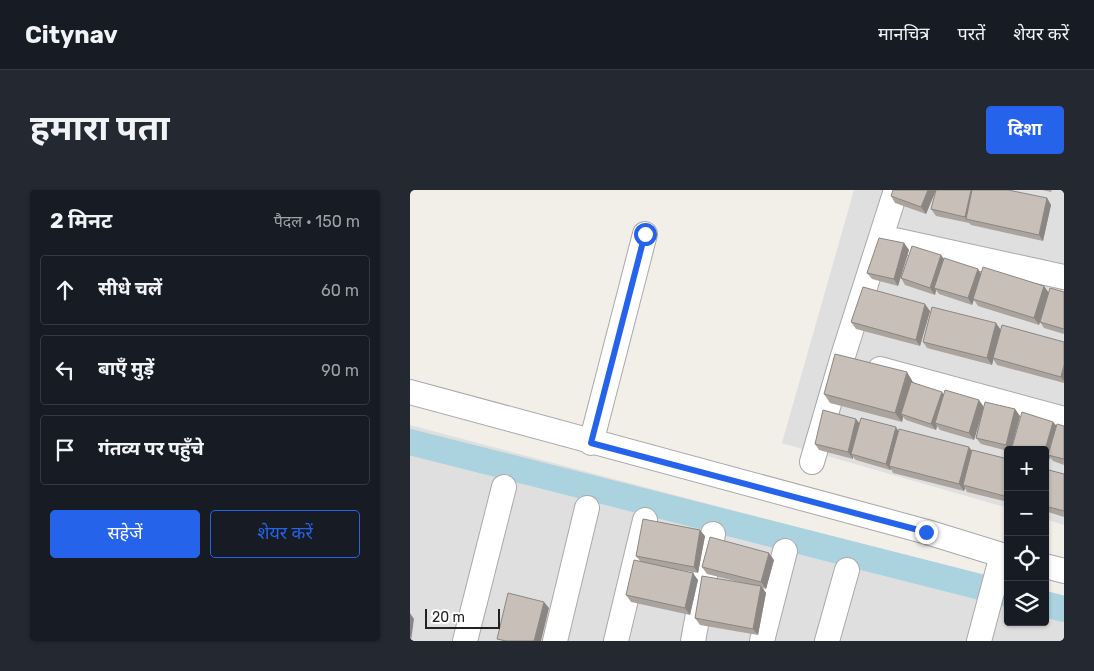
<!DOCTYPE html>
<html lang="hi">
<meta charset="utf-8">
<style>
:root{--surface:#171b24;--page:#242831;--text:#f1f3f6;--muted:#9ea1a6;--line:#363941;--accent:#2563eb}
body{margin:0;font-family:Rubik,"Noto Sans Devanagari",sans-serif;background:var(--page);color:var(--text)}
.controls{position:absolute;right:15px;bottom:15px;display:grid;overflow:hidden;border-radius:5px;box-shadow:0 1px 4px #0004}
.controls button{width:45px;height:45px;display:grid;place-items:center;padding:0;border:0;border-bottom:1px solid var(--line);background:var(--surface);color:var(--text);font:25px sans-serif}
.scale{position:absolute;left:15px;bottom:12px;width:75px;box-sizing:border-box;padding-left:5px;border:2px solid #222;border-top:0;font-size:14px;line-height:18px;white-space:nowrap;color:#222;-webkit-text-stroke:4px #fff;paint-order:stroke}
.stop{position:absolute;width:15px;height:15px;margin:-11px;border:4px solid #2563eb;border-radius:50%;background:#fff}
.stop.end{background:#2563eb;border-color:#fff;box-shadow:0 1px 5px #0008}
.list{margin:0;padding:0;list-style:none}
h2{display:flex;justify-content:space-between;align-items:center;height:65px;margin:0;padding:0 20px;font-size:21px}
h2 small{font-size:16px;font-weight:400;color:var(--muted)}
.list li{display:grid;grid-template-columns:32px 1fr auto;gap:15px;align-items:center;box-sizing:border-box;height:70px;margin:0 10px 10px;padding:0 10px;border:1px solid var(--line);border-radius:5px}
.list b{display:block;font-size:19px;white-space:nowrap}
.list em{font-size:16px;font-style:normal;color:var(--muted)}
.actions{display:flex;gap:10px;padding:15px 20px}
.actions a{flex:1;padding:11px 0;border:1px solid var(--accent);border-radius:5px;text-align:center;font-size:18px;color:var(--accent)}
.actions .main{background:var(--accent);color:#fff}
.icon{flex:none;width:28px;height:28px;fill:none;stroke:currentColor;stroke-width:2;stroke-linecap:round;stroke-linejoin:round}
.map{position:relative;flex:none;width:654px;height:451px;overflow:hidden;border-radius:5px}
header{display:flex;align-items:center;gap:30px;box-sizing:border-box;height:70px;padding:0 25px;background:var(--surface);border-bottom:1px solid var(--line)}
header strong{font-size:24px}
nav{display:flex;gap:28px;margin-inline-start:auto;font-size:18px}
.intro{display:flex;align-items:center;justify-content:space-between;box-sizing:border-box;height:120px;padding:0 30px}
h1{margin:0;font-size:35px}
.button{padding:12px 22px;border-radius:5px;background:var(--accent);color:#fff;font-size:18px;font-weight:700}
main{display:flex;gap:30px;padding:0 30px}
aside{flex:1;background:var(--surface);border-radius:5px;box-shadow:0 1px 4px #0004}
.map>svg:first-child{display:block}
</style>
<header>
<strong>Citynav</strong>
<nav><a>मानचित्र</a><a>परतें</a><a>शेयर करें</a></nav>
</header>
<div class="intro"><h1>हमारा पता</h1><a class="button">दिशा</a></div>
<main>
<aside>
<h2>2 मिनट<small>पैदल · 150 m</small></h2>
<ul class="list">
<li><svg class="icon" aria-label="ahead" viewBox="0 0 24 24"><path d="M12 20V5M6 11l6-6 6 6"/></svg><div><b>सीधे चलें</b></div><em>60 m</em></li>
<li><svg class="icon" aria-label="left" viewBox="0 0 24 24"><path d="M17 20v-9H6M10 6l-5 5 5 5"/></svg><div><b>बाएँ मुड़ें</b></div><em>90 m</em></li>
<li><svg class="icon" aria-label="arrive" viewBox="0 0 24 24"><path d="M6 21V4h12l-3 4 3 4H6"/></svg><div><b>गंतव्य पर पहुँचे</b></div></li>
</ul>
<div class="actions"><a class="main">सहेजें</a><a>शेयर करें</a></div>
</aside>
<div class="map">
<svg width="654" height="451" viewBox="0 0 654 451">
<rect width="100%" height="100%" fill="#f2efe9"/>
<path fill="#e0dfdf" d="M444,0H654V335L635,329V260H598V318L372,253Z
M0,235L598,393V432H635V404L654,409V451H0Z"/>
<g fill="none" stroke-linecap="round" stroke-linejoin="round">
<path stroke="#aad3df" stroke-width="26" d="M0,252L598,404
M635,414L654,419"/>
<g stroke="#a9a9a9" stroke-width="26">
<path id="minor" d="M471,47L654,87
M470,179L654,229
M0,202L517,342L598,367
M181,253L235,44
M402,272L432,169L486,0
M635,376L654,381
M55,451L94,297
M145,451L177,318
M206,451L235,330
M283,451L303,344
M352,451L375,361
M417,451L437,380
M569,451L592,365"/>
</g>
<use href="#minor" stroke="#fff" stroke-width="24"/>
</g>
<path fill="#aba49e" d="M526,0L516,24L485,13L481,6Z
M632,0H642L641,2Z
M637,8L641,15L633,51L561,35L559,33L526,26L521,19Z
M494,53L499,60L488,96L462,89L457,83Z
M531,65L534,69L571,84L638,102H654V144L634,138L630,132L632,124L629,135L568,116L564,110L562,115L529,104L526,100L525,105L495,95L491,88Z
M520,121L510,156L446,139L441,132Z
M591,139L654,152V193L587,175L583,169L582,175L517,158L513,152Z
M503,192L534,205L574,217L605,219L610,226L602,256L643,232L647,236H654V275L643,271L640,267L638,273H635V260H604L602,257L601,260H598V261L571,254L566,248L573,218L564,250L530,240L527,236L526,240L496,230L493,227L492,232L420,213L414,204Z
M450,233L488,241L562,261L598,269V312L557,302L555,298L554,301L483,283L481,279L480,280L446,270L443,267V269L409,260L405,254Z
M635,279L654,284V327L635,321Z
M295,346L288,383L266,379L288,390L280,425L221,412L216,405L230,371L226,366Z
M364,370L356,399L353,398L356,403L348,445L290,435L285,428L333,393L297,384L292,377Z"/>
<path fill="#8b8681" d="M518,0H526L516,24L511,17Z
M561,0H567L556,29L559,34L555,27Z
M637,8L641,15L633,51L629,45Z
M494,53L499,60L488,96L484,89Z
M531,65L536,72L524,98L526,100L525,105L520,98Z
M568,79L572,85L562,115L558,108Z
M634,96L639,103L629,135L624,128Z
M515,114L520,121L510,156L506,150Z
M586,133L591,140L582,175L577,168Z
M654,175V191L651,187Z
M497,182L503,192L494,225L491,224L493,227L492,232L485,223Z
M532,202L536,208L525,233L527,236L526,240L521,234Z
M569,210L574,217L564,250L559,243Z
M605,219L610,226L601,260H600L596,255Z
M446,229L451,235L441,264L443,267V269L438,262Z
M643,232L648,238L638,265L640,267L638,273L635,270V260Z
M486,237L490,244L479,276L481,279L480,280L476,274Z
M559,257L564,263L553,295L555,298L554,301L549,294Z
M290,340L295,346L288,383L284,377Z
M359,363L364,370L356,399L351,392Z
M283,383L288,390L280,425L275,418Z
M351,396L356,403L348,445L343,439Z
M134,412L139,418L131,451H124Z
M0,423L4,429L1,451H0Z"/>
<path fill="#c7bfb8" stroke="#8b8681" d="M483,0H518L511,17L481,6Z
M526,0H561L555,27L521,19Z
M562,0H598L637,8L629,45L556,29Z
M469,48L494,53L484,89L457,83Z
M502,56L531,65L520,98L491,88Z
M534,68L568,79L558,108L524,98Z
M573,77L634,96L624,128L563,109Z
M453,97L515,114L506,150L441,132Z
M640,98L654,102V139L630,132Z
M522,117L586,133L577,168L513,152Z
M592,135L654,152V175L651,187L583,168Z
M425,164L497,182L485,223L414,204Z
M501,192L532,202L521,234L491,224Z
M535,200L569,210L559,243L525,233Z
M575,212L605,219L596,255L566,248Z
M413,220L446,229L438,262L405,254Z
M612,222L643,232L635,260H610L602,257Z
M451,228L486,237L476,274L441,264Z
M647,234L654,236V269L638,265Z
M489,239L559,257L549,294L479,276Z
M562,260L598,269V307L553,295Z
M635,279L654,284V321L635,316Z
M233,329L290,340L284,377L226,366Z
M300,347L359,363L351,392L292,377Z
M224,370L283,383L275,418L216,405Z
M292,386L351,396L343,439L285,428Z
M98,403L134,412L124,451H96L87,449Z"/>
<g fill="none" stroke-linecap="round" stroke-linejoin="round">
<path stroke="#2563eb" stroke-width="6" d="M235,44L181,253L516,342"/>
</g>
</svg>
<div class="controls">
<button>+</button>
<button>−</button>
<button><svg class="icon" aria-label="locate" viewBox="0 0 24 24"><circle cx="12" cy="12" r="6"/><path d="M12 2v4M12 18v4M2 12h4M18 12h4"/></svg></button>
<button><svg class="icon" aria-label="layers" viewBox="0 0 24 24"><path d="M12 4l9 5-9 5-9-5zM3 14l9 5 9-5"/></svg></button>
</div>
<div class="scale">20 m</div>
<div class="stop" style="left:235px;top:44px"></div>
<div class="stop end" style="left:516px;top:342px"></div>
</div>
</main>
